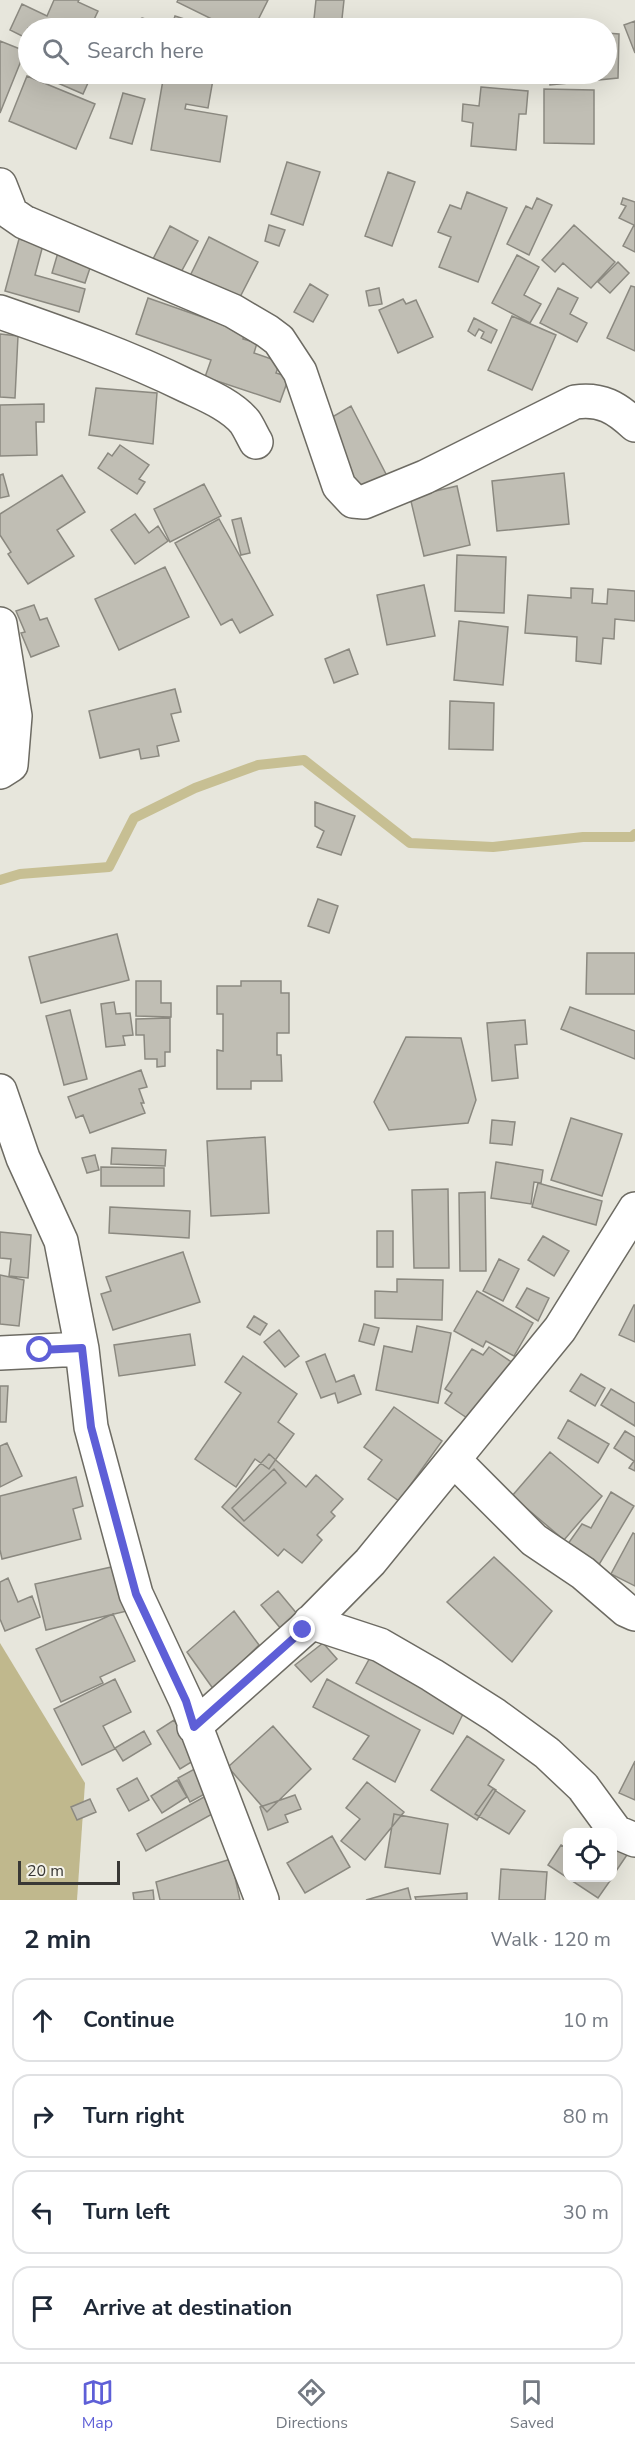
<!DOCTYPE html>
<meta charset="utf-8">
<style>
:root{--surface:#fff;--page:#f6f6f7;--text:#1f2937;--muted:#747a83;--line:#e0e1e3;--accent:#5e5fd7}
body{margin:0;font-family:"Nunito Sans",sans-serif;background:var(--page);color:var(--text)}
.controls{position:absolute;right:18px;bottom:18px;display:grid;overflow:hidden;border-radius:12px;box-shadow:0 6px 24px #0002}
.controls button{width:54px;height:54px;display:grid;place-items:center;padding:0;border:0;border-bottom:2px solid var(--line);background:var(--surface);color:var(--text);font:30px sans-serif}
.scale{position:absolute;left:18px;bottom:15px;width:102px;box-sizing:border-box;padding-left:6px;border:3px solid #393835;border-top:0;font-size:16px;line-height:21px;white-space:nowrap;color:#393835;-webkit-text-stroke:4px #f5f3e9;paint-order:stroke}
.stop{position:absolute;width:18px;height:18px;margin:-14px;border:4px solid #5e5fd7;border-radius:50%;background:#fff}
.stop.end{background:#5e5fd7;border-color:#fff;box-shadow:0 2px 6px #0008}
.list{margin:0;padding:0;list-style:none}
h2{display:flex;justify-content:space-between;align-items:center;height:78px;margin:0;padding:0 24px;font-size:26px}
h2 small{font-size:20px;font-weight:400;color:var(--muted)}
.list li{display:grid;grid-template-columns:39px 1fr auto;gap:18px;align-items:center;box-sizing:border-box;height:84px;margin:0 12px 12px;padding:0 12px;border:2px solid var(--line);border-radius:18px}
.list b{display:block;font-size:22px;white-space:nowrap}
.list em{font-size:20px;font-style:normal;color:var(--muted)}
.icon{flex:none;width:33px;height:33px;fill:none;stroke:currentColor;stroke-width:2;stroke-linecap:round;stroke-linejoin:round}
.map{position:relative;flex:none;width:635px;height:1900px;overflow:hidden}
.search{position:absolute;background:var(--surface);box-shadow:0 6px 24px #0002;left:18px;right:18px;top:18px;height:66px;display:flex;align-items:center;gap:15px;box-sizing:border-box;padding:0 21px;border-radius:33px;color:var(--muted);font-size:22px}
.sheet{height:462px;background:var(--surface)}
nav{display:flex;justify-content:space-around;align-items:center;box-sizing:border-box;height:84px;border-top:2px solid var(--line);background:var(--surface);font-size:16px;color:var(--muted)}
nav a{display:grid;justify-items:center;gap:3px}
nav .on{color:var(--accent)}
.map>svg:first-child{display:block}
</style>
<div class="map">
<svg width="635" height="1900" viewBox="0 0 635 1900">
<rect width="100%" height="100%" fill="#e7e6dc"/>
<path fill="#c0b88d" d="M0,1643L85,1783L77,1900H0Z"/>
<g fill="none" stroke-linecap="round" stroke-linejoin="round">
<path stroke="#c7bf93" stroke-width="10" d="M0,880L20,874L109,867L134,818L195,788L258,765L304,760L410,843L493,847L583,837H632L635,834"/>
</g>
<path fill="#c0beb4" stroke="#8b8980" stroke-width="1.5" d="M54,0H79L78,2L98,11L90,28H28V39L10,30L22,4L47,16Z
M178,0H268L254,28H230L177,2Z
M316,0H344L341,28H313Z
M175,16L212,28H171Z
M142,18L152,21L156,28H131L133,23Z
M635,21V53L624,25Z
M606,33L619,34L618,78L550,85L549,74H606Z
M0,41L25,51L0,113Z
M37,74H92L83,94Z
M164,74H214L208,108L186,104L185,109L227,116L220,162L151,150Z
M27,76L95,104L76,149L9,121Z
M481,87L528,91L526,114H519L516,150L471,146L473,123L462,121L463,104L479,106Z
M544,89L594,90V144L544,143Z
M123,93L145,99L132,144L110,138Z
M287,162L320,172L303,225L271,214Z
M388,172L415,182L392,246L365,236Z
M467,192L507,208L478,282L439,267L451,237L438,232L450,205L461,209Z
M537,198L552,205L529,255L507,244L526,206L532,209Z
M623,198L635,202V252L623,246L634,225L619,218L626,206L621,204Z
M269,225L285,230L279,246L265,241Z
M574,225L615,262L591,288L563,263L555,272L542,260Z
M170,226L198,241L180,274L153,259Z
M209,237L258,262L238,301L190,276Z
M19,239L43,245L35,275L85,289L79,312L5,291Z
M59,249L93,259L85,283L52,273Z
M517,255L539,267L524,295L541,304L530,323L492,303Z
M618,262L629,273L610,293L598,282Z
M310,284L328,295L313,322L294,312Z
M631,286L635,287V351L607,338Z
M379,288L382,304L369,306L366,291Z
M558,288L578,298L570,314L587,323L577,342L540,323Z
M148,298L245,332L243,339L257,343L254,353L280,362L276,373L289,377L280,402L205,377L211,360L136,334Z
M403,299L406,304L416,300L433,337L398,353L379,310Z
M512,316L556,335L532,390L488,370Z
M474,318L497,330L491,343L481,338L484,332L479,329L475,336L468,331Z
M0,334L18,336L15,398L0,397Z
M96,388L157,393L153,444L89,435Z
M44,404V422H36L37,455L0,456V405Z
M351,406L388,478L362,492L322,423Z
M120,445L149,465L139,479L145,482L137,494L98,468L108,453L112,456Z
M564,473L569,524L497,531L492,481Z
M3,474L9,496L0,498V475Z
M62,475L85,512L57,530L74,556L28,584L8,554L11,552L0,535V514Z
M204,484L221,516L170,542L154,509Z
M457,486L470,545L424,556L410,497Z
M135,514L149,533L158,526L168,541L135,564L111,530Z
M241,518L250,553L241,555L232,520Z
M219,519L273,615L240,633L232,619L221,625L175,543Z
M457,555L506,557L504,613L455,611Z
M165,567L189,617L119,650L95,599Z
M424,585L435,636L387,645L377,595Z
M571,588L593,589L592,603L607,604L608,589L635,591V621L615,619L614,639L603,638L601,664L576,661L577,637L525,633L528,595L571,598Z
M34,605L40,620L47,618L59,646L31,657L21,633L25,632L16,611Z
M459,621L508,627L503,685L454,680Z
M349,649L358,674L334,683L325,659Z
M175,689L181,712L171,714L179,741L157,746L159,756L141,759L139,749L100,758L89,711Z
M450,701L494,703L493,750L449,749Z
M315,802L355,816L341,855L317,847L324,831L315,826Z
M318,899L338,906L329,933L308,926Z
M117,934L129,980L41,1003L29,957Z
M587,953H635V994H586Z
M136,981H161V1003H171V1017L136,1016Z
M241,981H281V993H289V1033H277V1055H281L282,1081H251V1089H217V1050L223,1051V1014H217V986H241Z
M114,1002L116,1014L130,1013L133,1035L123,1036L125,1045L106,1047L101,1004Z
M570,1007L635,1031V1059L561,1029Z
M70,1010L87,1079L64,1085L46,1016Z
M170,1018V1052H165V1066L157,1067V1059H145L144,1035H136V1019Z
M525,1020L527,1044L515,1045L518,1078L492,1081L487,1023Z
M406,1037L461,1038L476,1100L468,1123L389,1130L374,1102Z
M141,1070L147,1087L139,1089L144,1103H141L145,1113L90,1133L83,1115L76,1118L68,1097Z
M571,1118L622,1134L602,1196L551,1180Z
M492,1120L515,1122L512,1145L490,1143Z
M265,1137L269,1213L211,1216L207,1141Z
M112,1148L166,1150L165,1166L111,1164Z
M95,1155L99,1170L87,1173L82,1158Z
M496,1162L543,1170L541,1183L534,1182L531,1204L491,1198Z
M101,1167L164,1168V1186H101Z
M538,1183L602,1201L596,1225L532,1207Z
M448,1189L449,1268H414L412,1190Z
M485,1192L486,1271H460L459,1193Z
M110,1207L190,1211L189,1238L109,1233Z
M377,1231H393V1267H377Z
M0,1232L31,1235L28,1278L9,1276L11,1259L0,1258Z
M543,1236L569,1251L554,1276L528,1260Z
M183,1252L200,1302L113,1330L101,1294L111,1291L106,1277Z
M499,1259L519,1269L503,1301L483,1291Z
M0,1275L24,1280L19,1326L0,1324Z
M397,1279L443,1280L442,1320L375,1318V1291L397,1292Z
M527,1288L549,1298L538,1321L516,1307Z
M477,1291L533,1323L514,1356L486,1341L483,1347L454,1331Z
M634,1305H635V1342L619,1335Z
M254,1316L267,1324L260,1335L247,1327Z
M364,1324L379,1328L374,1345L359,1341Z
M417,1326L451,1333L438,1403L376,1390L384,1346L412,1352Z
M279,1330L299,1356L285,1367L264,1342Z
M190,1334L195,1365L119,1376L114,1345Z
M489,1347L516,1365L476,1424L445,1403L452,1393L445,1389L472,1349L483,1355Z
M325,1354L336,1382L354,1375L361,1394L338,1403L335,1393L321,1398L306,1362Z
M243,1356L297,1394L278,1422L294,1434L269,1469L255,1459L236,1487L195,1459L241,1393L225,1382Z
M581,1374L605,1388L595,1406L570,1391Z
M0,1386H8L6,1422H0Z
M611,1389L635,1403V1426L601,1405Z
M394,1407L442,1441L399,1501L368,1479L382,1460L364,1447Z
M568,1420L609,1444L598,1463L558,1438Z
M625,1431L635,1437V1471L629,1468L634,1461L614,1448Z
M7,1443L22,1476L0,1487V1446Z
M550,1452L602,1496L564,1540L512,1496Z
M269,1454L306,1487L316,1475L343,1499L331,1512L335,1516L317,1535L322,1540L302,1563L284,1549L278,1556L222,1507Z
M274,1469L286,1483L244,1521L232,1508Z
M76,1477L83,1506L73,1509L81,1539L2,1559L0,1550V1496Z
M611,1492L634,1506L597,1568L565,1548L582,1524L591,1528Z
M633,1533L635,1534V1586L611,1574Z
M494,1557L552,1611L512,1662L447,1602Z
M116,1566L127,1611L46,1630L35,1584Z
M8,1578L18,1602L32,1596L40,1617L5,1631L0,1619V1582Z
M278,1591L303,1621L282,1630L261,1605Z
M234,1611L259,1645L214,1690L187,1652Z
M113,1614L135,1661L100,1677L103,1683L61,1702L36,1649Z
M323,1643L337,1659L311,1682L295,1665Z
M372,1654L434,1687L431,1694L466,1708L453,1734L356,1683Z
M115,1679L131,1712L103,1726L115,1749L82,1765L54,1709Z
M327,1679L420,1730L395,1782L353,1759L369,1736L313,1707Z
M174,1720L198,1758L180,1769L157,1731Z
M273,1726L311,1769L267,1812L228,1767Z
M144,1731L151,1744L123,1761L115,1748Z
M467,1736L504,1760L488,1785L496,1790L477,1820L431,1790Z
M635,1761V1800L619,1793Z
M200,1766L212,1790L190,1802L178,1778Z
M137,1778L149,1800L129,1811L117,1789Z
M177,1780L187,1797L162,1813L151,1796Z
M367,1782L404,1812L365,1860L341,1841L360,1819L346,1808Z
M493,1789L525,1811L509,1834L475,1814Z
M295,1795L301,1809L285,1815L288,1822L268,1830L260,1807Z
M204,1797L214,1813L146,1851L137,1834Z
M90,1799L96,1812L77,1820L71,1807Z
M394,1814L448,1824L440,1874L385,1867Z
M332,1836L350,1867L305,1893L287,1863Z
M612,1841L629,1852L612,1877Z
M561,1845L568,1849V1878H612L598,1898L548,1865Z
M231,1859L240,1900H160L156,1882Z
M501,1869L547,1872L545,1900H499Z
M408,1888L411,1900H366Z
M153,1890L154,1900H134L133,1893Z
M467,1893V1900H416L415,1897Z"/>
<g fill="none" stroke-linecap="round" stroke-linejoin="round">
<g stroke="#6d6b63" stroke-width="36">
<path id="street" d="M0,185L11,213L24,222L233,311L267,331L279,340L300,372L339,486L353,501L364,502L425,477L575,402C601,398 617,408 635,425
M0,312C63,334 126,356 187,386C206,395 231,405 245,422C249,428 252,435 256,442
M0,624L15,716L11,765L0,772
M0,1091L23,1158L61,1241L82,1349L91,1427L136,1594L186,1701L262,1900
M0,1353L82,1349
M454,1460L534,1540L583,1573L626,1610L635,1614
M310,1622L380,1645L432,1675L495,1715L547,1753L583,1787L616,1832L635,1840
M194,1727L303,1630L370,1562L560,1329L635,1209"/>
</g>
<use href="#street" stroke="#fff" stroke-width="33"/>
</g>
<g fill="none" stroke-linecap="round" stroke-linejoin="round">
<path stroke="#5e5fd7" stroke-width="8" d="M40,1350L82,1348L91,1427L136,1594L186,1701L194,1727L303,1630"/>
</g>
</svg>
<div class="controls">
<button><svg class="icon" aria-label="locate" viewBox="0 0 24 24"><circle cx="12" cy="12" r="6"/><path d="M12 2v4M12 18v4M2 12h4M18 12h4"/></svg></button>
</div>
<div class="scale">20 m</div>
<div class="stop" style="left:40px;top:1350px"></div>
<div class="stop end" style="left:303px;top:1630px"></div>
<div class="search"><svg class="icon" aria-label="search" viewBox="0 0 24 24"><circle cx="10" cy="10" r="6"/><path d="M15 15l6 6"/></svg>Search here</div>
</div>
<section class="sheet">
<h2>2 min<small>Walk · 120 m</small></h2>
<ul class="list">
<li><svg class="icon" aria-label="ahead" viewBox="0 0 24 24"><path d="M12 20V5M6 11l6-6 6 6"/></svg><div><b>Continue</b></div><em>10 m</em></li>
<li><svg class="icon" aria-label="right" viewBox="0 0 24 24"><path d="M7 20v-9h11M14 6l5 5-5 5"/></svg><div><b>Turn right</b></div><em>80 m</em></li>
<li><svg class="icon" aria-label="left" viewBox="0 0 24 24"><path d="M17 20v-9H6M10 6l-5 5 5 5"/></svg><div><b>Turn left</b></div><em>30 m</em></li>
<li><svg class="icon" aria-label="arrive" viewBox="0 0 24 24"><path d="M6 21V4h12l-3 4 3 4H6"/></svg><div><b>Arrive at destination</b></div></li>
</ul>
</section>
<nav>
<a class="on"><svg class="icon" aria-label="map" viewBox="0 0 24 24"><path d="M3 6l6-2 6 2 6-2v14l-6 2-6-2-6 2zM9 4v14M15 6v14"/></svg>Map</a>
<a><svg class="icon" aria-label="directions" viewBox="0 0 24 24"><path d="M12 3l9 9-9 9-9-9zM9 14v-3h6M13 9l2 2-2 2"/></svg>Directions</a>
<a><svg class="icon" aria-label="saved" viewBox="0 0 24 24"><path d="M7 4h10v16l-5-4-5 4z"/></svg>Saved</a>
</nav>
